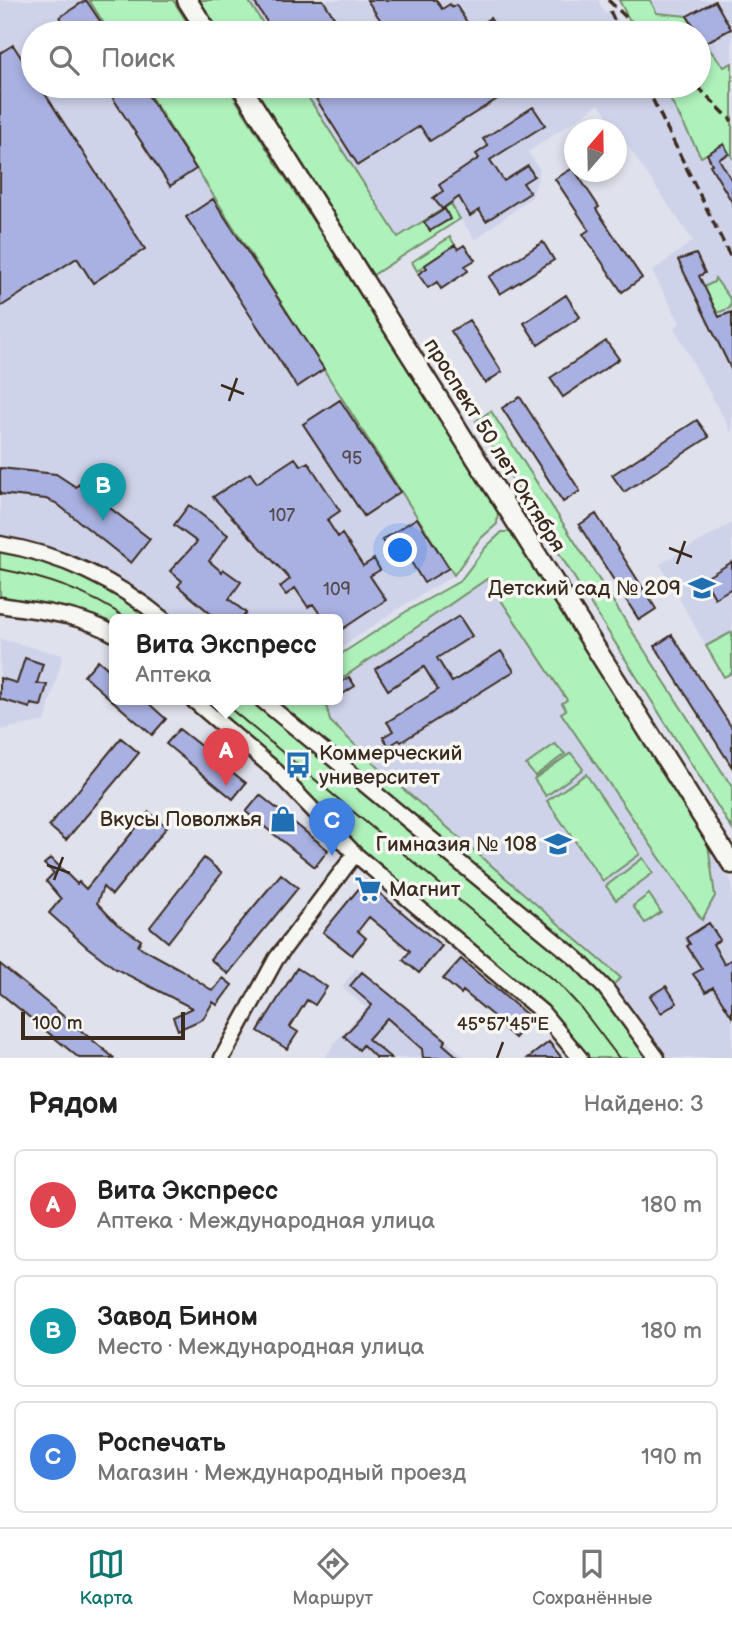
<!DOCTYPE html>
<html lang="ru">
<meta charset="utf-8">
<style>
:root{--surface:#fff;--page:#f2f2f2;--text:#222;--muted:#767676;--line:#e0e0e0;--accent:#0f766e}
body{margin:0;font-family:"Balsamiq Sans",sans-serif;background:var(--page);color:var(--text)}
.compass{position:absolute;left:564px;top:119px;width:63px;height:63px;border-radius:50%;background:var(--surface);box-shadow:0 4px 10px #0003;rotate:20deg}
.scale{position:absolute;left:21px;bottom:18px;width:164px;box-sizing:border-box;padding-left:7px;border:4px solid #3b2a1e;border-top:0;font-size:19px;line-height:24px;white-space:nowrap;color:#3b2a1e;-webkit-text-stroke:5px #f6f6f2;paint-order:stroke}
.you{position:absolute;left:401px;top:551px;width:24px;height:24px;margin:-18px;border:5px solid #fff;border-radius:50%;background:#1a73e8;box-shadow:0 0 0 10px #1a73e833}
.badge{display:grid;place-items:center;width:46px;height:46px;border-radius:50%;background:var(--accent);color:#fff;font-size:23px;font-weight:700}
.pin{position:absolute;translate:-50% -58px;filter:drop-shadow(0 2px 4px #0008)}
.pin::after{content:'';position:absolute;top:37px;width:24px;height:21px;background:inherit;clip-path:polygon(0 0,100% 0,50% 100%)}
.popup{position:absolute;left:109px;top:614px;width:234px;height:91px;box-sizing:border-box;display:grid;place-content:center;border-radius:10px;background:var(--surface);filter:drop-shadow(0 2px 5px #0005);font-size:23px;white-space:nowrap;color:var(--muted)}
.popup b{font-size:26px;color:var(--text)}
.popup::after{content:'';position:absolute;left:50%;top:100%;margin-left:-14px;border:14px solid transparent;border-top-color:var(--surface)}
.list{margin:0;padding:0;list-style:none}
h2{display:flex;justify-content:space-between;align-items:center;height:91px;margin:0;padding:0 28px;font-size:30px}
h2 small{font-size:23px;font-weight:400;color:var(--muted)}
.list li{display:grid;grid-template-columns:46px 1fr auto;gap:21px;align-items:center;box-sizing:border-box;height:112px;margin:0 14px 14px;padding:0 14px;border:2px solid var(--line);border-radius:10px}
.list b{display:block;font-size:26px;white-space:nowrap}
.list p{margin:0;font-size:23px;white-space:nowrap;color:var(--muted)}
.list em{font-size:23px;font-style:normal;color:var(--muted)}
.icon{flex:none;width:38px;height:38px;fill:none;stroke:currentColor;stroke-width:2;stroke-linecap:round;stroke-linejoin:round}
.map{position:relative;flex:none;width:732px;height:1058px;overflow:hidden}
.search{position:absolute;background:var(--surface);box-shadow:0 4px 10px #0003;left:21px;right:21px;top:21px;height:77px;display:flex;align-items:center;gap:18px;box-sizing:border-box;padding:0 24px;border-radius:38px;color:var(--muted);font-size:26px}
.sheet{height:469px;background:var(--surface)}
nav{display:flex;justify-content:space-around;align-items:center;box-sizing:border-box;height:98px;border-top:2px solid var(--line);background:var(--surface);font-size:19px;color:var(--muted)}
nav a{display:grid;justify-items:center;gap:4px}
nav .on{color:var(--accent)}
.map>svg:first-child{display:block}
</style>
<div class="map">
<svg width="732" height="1058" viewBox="0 0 732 1058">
<rect width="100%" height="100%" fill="#dfe1ed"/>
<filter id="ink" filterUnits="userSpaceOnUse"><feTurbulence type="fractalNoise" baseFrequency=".0143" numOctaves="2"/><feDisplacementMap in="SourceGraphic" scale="14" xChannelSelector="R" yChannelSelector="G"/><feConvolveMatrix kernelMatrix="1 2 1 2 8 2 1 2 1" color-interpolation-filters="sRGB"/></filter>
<g filter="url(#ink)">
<path fill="#cfd3ea" d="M0,0H89L110,33H33V86H144L454,575L401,607L338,650V620H172L155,605L0,539Z
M248,0H598L605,14L613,10L624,33H269Z
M650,0H732V63L725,68L703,44L699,33L687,16L657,13Z
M301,86H663L700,157L724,144L732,157V433L674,328L680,323L652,271L693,241L599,104L528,152L540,170L532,197L475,240L451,205L399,237Z
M732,523V632L706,646L660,564Z
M487,579L567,700L566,710L561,714L702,919L715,896L708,844L732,882V1058H664L610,987L621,977L379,768L330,721L325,700H338V681Z
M0,639L63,655L45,721L0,730Z
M356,968L446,1040L466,1058H325L335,1042L366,1008L342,987Z"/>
<path fill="#aef1bb" stroke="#748e6c" stroke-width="2" d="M89,0H173L194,33H110Z
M199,0H248L269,33H220Z
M619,0H650L657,13L687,16L697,33H636Z
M699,37L724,67L732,63V157L724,145L701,157L663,86H699Z
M144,86H227L498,511L497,524L479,540L454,575Z
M253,86H301L398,237L451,204L460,219L373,275Z
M450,237L455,245L417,271L412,262Z
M715,278L731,300L730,308L717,313L704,287L714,282Z
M491,411L732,787V829L476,421Z
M502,532H511L515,535L708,844L715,896L702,920L561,713L566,710L562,703L567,700L487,579L338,681V656L407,611L460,581L486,547Z
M0,550L60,566L97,581L156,620H114V627L0,599Z
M732,632V673L724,677L706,646Z
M203,700H255L574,962L602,992L651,1058H588L545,1008L372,862Z
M282,700H325L330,721L379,768L621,978L610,987L279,707Z
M555,744L565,754L535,776L526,765Z
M571,753L583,769L546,796L534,779Z
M586,774L640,854L603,881L547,801Z
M643,858L653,873L616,900L606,886Z
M649,894L661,912L645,923L633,906Z"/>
<path fill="#a9b1e2" stroke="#3b2a1e" stroke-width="2" d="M86,0L108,33H70L60,17Z
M253,0H323L344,33H274Z
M367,0H436L442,9L450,4L452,7L456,5L472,30L490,18L500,33H389Z
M715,1L731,29L703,44L699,33L687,16Z
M13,45L33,76V86H40L145,249L93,283L77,258L0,307V53Z
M105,86H142L196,169L170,186Z
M308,86H518L430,141L420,126L358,165Z
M533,107L545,125L490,160L504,181L528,166L534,176L523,183L530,193L486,221L479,210L470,216L459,197L442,209L433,198L443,191L439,185L479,158L476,154L488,146L483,139Z
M724,144L729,154L719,159L732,181V202L710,165L712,164L707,154Z
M573,168L599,207L596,209L642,278L622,292L583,234L589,230L555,179Z
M213,199L324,369L297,387L186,217Z
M445,209L450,219L430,231L424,222Z
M543,242L554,260L500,294L489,277Z
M455,245L458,249L464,245L475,260L465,266L468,271L441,289L437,282L428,288L418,274L427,268L425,265Z
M696,254L705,273L699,276L719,317L732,312V371L678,260Z
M566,295L580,317L538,345L524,323Z
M469,320L502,372L485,383L451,331Z
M606,341L619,359L563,397L550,378Z
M520,397L580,491L563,502L502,408Z
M340,400L400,492L364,516L303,424Z
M697,420L709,437L624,492L612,475Z
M295,458L301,466L308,462L340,511L327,520L338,537L342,534L363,566L374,559L380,570L370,576L386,600L338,632V620H324L313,604L308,607L295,588L286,595L280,587L290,579L213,497L250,473L257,483Z
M0,468L56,474L76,487L79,484L150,539L131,563L56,503L46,499L0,494Z
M189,505L228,535L209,561L222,572L223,569L241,582L229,599L246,613L241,620H218L178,586L182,581L170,571L197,542L174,525Z
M596,514L656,609L639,620L579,525Z
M417,518L449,568L424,583L408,557L398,564L382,540Z
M732,562V588L715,598L704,579Z
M459,616L472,636L437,658L452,682L501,651L514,671L401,742L399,740L389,746L383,737L393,731L387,722L438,690L424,667L388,690L375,669Z
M672,635L732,728V767L655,646Z
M25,658L43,664L37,683L47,685L41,706L31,704L30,708L0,699V678L17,683Z
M98,660L114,674V700H145L166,719L152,735L84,676Z
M349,677L355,686L338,697V685Z
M179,729L220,761L231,748L242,757L231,771L246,783L233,799L166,744Z
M121,738L139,753L66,840L49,826Z
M260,795L328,850L315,867L246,812Z
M149,812L167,827L112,895L103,887L97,903L117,924L141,940L138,946L180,969L213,991L223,978L232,985L217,1005L213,1002L203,1019L178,1030L173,1017L192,1008L116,969L87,947L49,913L61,899L46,881L54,873L44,864L51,858L77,884L79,882L86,889Z
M204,858L222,873L168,942L150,927Z
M281,874L298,888L228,974L210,959Z
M365,881L442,946L419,973L403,960L410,951L369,917L358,931L366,938L352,955L323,932Z
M709,923L720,940L713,944L724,964L732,959V1017L713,987L706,992L693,974L702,969L687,946L690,944L686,938Z
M461,959L532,1019L515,1038L498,1023L499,1021L463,991L461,994L443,979Z
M0,964L73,1024L114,1058H79L0,993Z
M297,968L327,987L315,1005L307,1000L290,1027L298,1032L287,1049L258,1031Z
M362,972L446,1040L443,1044L459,1058H423L422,1049L387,1018L368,1039L391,1058H376L363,1045L359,1050L344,1036L372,1005L350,986Z
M666,986L677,1003L661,1013L650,996Z
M549,1042L562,1058H528Z"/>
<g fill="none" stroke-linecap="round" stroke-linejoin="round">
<g stroke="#3b2a1e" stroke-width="19">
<path id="minor" d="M0,544C60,554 117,581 164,620
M0,605C38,611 80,614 114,634
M193,700L274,769L355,854L542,1012L580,1058
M262,700L577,959L606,989L657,1058
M222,1058L276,959L355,854"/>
</g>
<g stroke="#3b2a1e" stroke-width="23">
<path id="major" d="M187,0L208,33
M241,86L732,864"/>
</g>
<use href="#minor" stroke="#f6f6f2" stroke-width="14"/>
<use href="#major" stroke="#f6f6f2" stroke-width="18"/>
<path stroke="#3b2a1e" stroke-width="2" d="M0,569C47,578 89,592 129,620
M220,700L559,984L581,1008L619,1058"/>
<path stroke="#3b2a1e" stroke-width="3.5" stroke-dasharray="10 5" stroke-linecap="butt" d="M608,0L643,33
M610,11L620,33
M646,86L732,260
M697,86L732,121"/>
</g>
</g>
<path fill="none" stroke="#3b2a1e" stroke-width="2.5" d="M221,385L244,394M229,401L237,378M669,548L692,557M677,564L685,541M47,865L70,873M54,880L63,857M497,1058L503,1042"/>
<defs>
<g id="school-bare" transform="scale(2.1)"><path d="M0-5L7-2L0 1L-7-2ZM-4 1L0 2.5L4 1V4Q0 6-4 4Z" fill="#1f6fb2" stroke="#f6f6f2" stroke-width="2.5" paint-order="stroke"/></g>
<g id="bus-bare" transform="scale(2.1)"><path d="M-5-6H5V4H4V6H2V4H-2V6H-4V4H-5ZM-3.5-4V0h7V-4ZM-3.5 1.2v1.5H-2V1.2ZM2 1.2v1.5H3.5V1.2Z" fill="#1f6fb2" stroke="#f6f6f2" stroke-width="2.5" paint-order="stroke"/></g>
<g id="shop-bare" transform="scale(2.1)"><path d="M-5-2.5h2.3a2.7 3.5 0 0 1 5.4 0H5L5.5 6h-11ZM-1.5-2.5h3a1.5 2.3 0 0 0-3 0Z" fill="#1f6fb2" stroke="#f6f6f2" stroke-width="2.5" paint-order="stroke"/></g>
<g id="supermarket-bare" transform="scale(2.1)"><path d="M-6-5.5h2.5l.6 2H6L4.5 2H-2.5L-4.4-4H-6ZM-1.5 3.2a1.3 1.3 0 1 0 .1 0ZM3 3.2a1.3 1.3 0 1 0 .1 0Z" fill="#1f6fb2" stroke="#f6f6f2" stroke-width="2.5" paint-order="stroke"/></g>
</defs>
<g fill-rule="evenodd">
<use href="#school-bare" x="702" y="588"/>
<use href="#bus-bare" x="298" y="765"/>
<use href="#shop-bare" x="283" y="819"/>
<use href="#school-bare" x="558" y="844"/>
<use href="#supermarket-bare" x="368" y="889"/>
</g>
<g text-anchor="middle" stroke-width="7" stroke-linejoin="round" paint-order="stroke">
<g font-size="18" fill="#564c4f">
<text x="352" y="464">95</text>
<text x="282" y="521">107</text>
<text x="337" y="595">109</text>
</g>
<g font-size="21" fill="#3b2a1e" stroke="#f6f6f2">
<text transform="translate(495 445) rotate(58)" y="7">проспект 50 лет Октября</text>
</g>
<g font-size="21" fill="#3b2a1e" stroke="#f6f6f2" text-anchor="end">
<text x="681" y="595">Детский сад № 209</text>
<text x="319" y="760" text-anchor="start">Коммерческий<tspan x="319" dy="24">университет</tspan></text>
<text x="262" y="826">Вкусы Поволжья</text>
<text x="537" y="851">Гимназия № 108</text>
<text x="389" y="896" text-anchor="start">Магнит</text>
</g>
</g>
<g font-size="18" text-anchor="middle" fill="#3b2a1e" stroke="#f6f6f2" stroke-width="7" stroke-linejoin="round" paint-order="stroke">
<text x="503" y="1030">45°57'45"E</text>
</g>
</svg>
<svg class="compass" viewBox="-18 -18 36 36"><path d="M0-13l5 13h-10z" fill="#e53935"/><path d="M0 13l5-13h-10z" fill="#767676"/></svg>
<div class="scale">100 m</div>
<div class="you"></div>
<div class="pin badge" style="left:226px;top:786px;background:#e0444e">A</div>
<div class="popup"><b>Вита Экспресс</b>Аптека</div>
<div class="pin badge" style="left:103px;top:521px;background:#0f9aa8">B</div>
<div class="pin badge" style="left:332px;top:856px;background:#3f7fe0">C</div>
<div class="search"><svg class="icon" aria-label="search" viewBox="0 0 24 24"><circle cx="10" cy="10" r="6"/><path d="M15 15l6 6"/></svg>Поиск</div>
</div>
<section class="sheet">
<h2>Рядом<small>Найдено: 3</small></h2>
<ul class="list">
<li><span class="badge" style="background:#e0444e">A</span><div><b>Вита Экспресс</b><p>Аптека · Международная улица</p></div><em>180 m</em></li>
<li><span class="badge" style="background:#0f9aa8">B</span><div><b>Завод Бином</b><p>Место · Международная улица</p></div><em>180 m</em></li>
<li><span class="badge" style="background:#3f7fe0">C</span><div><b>Роспечать</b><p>Магазин · Международный проезд</p></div><em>190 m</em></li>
</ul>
</section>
<nav>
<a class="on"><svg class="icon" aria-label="map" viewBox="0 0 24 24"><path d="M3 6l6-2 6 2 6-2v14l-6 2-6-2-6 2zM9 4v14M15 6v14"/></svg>Карта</a>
<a><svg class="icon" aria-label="directions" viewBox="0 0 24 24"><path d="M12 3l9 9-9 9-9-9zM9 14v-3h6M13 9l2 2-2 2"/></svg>Маршрут</a>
<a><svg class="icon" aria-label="saved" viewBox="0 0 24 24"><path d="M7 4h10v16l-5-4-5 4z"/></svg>Сохранённые</a>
</nav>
